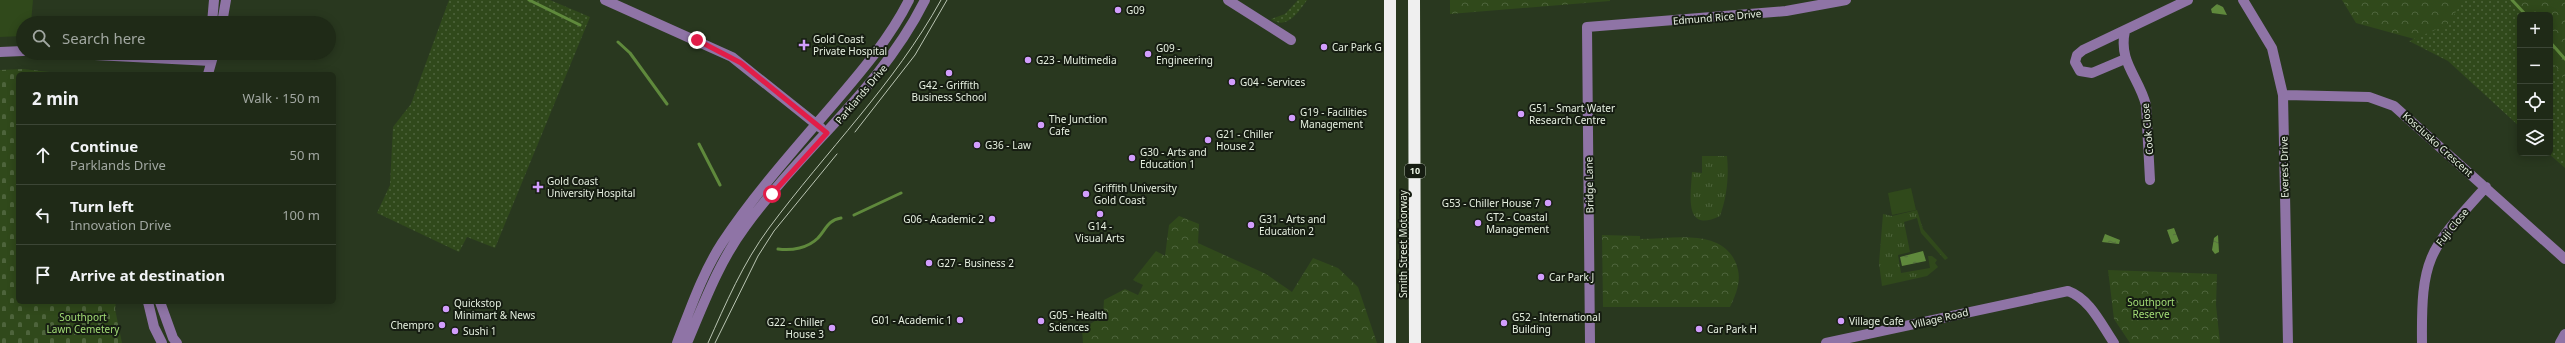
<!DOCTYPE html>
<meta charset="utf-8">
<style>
:root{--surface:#1f2a17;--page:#273220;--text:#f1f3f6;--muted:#a1a7a1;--line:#3c4636}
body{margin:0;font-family:"Noto Sans",sans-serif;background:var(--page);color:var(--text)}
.controls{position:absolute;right:12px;top:12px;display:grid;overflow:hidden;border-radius:6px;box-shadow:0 2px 10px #0003}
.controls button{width:36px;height:36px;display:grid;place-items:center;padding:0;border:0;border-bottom:1px solid var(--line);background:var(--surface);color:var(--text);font:20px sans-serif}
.stop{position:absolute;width:12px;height:12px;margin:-9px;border:3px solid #e11d48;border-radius:50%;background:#fff}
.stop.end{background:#e11d48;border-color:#fff;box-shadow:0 1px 4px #0008}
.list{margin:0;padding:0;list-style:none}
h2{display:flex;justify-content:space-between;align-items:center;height:52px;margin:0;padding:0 16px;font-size:17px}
h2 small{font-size:13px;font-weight:400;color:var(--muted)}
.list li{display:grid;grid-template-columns:26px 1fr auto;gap:12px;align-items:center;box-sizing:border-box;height:60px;padding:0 16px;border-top:1px solid var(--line)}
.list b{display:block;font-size:15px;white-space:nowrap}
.list p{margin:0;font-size:13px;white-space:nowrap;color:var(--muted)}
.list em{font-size:13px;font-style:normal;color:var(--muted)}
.icon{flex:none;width:22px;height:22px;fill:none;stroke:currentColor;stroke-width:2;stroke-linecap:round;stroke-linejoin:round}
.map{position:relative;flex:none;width:2565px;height:343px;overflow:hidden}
.search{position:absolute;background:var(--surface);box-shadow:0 2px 10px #0003;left:16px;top:16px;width:320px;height:44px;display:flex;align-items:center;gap:10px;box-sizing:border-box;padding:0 14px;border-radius:22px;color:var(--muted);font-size:15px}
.panel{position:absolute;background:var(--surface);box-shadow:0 2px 10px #0003;left:16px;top:72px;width:320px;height:232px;border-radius:6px}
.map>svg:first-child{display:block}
</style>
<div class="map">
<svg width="2565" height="343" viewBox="0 0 2565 343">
<defs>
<pattern id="grass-tufts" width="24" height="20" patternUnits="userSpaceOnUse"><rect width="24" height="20" fill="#30491b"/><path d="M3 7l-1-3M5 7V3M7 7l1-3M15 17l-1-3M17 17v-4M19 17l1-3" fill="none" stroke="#4e643c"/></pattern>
<pattern id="forest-crowns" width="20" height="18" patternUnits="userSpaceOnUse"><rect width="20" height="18" fill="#30491b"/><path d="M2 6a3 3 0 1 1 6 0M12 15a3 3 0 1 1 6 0" fill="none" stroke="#4e643c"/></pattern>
<pattern id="cemetery-stones" width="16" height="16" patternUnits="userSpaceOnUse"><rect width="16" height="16" fill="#30491b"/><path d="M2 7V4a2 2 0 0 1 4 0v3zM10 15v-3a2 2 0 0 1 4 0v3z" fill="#4e643c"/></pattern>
<pattern id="park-dots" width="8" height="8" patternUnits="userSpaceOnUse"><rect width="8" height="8" fill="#30491b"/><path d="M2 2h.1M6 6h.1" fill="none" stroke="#4e643c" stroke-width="1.8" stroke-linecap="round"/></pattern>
<pattern id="water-ripples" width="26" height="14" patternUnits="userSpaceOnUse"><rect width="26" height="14" fill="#5f893c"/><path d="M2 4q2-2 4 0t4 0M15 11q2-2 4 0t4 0" fill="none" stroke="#556f3f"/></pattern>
</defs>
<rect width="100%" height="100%" fill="#29381f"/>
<path fill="url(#grass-tufts)" d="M1702,156H1727C1729,176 1727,197 1720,216C1683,234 1691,194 1692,172L1702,173Z
M1917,210L1923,229L1948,258L1945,260L1921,233L1917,218L1904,222L1910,252L1898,255L1901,273L1930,268L1928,256H1932L1937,260L1935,263L1938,267L1927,276L1882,286L1879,263L1883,214L1892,216Z"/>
<path fill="url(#forest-crowns)" d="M1450,0H1610V1L1450,14Z
M2342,0H2484L2436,45L2356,23Z
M2508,0H2565V86L2550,63V15H2520Z
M1179,216L1199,224L1198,243L1266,274L1292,292L1313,258L1338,268L1358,287L1377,343H1083L1082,329L1103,316L1104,300L1125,289L1138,295L1143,285L1133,280L1156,251L1165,256L1169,225Z
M1602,235L1640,236V239C1672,239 1719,228 1735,261C1743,278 1737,292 1730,307H1603Z
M2108,270L2217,274L2216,305L2220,343H2130L2114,319Z"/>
<path fill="url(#cemetery-stones)" d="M23,69L67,74H18V302H116L115,309L122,343H0V70Z"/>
<path fill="url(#park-dots)" d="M449,0H550L590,17L495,248L467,237L459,252L377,213L390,185L393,127L411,104Z
M1298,0H1307C1299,11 1287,31 1271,19L1285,14Z
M2464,0H2514L2523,15H2520V127L2448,61L2409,41L2447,25Z
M2550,57L2565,81V168L2548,153H2550Z"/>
<path fill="#30491b" d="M0,0H33L31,23H23V36L0,37Z
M1911,188L1916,210L1892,215L1888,193Z"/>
<path fill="url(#water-ripples)" d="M2217,4L2223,7L2227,15L2212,13L2211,9Z
M2174,228L2179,241L2172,244L2167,230Z
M2105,234L2120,240L2119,244L2102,242Z
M2218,235L2219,252L2215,254L2212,250L2214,238Z
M1923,251L1926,261L1902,266L1900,257Z"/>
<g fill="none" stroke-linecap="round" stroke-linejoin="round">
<path stroke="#5f893c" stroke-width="3" d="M529,0L580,25
M2512,0L2526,15
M618,42L630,53L667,104
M2550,42L2565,59
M699,144L720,185
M854,215L901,193
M778,249C792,251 808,248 818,238C826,229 828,220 841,218"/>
<path stroke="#8f74a6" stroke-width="10" d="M605,0L732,57L821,128
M1228,0L1291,40
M2243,0L2272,48L2283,95L2288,343
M212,23L214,0
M222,23L226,0
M2125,31C2118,62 2139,77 2146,105L2150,180
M0,52L23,51
M56,53L211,61
M2125,59L2092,73L2080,71L2075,62L2077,55L2083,50L2188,0
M208,74L214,53
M2283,95L2369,97L2394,106L2565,259
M148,302L154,327L162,343
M160,302L173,338L177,343
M677,343C690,310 702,274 722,243C753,196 793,151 830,108C859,74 889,40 909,0
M687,343C704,303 719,262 745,227C803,147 880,90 925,0
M1590,343L1587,27L1786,11L1846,0
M1826,343L2068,291C2090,299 2101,324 2114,343
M2422,343C2421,256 2429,250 2486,187
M2560,343L2565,334"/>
<path stroke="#efefef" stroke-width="12" d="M1390,0V343
M1414,0L1415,343"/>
<path stroke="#bac5b3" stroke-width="1" d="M855,132L915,55L947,0
M708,343C726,303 743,263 769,228C826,151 894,85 941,0
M715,343L758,256L774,231L837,154"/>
</g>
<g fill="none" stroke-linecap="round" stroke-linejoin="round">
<path stroke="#e11d48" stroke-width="5" d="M697,40L741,63L827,133L772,194"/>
</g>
<g fill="#d29dfd" stroke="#161d12" stroke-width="1.5">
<circle cx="1118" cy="10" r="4"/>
<path d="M802 39h4v4h4v4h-4v4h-4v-4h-4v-4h4z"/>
<circle cx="1324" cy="47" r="4"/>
<circle cx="1148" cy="54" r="4"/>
<circle cx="1028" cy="60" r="4"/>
<circle cx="949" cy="73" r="4"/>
<circle cx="1232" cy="82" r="4"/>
<circle cx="1521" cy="114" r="4"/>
<circle cx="1292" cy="118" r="4"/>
<circle cx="1041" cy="125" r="4"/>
<circle cx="1208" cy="140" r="4"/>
<circle cx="977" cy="145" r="4"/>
<circle cx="1132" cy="158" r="4"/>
<path d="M536 181h4v4h4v4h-4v4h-4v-4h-4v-4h4z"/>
<circle cx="1086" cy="194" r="4"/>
<circle cx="1548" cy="203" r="4"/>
<circle cx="1100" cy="214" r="4"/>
<circle cx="992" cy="219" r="4"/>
<circle cx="1478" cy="223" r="4"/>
<circle cx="1251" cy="225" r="4"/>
<circle cx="929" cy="263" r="4"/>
<circle cx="1541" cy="277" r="4"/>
<circle cx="446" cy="309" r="4"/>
<circle cx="960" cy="320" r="4"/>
<circle cx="1041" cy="321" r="4"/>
<circle cx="1841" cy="321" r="4"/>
<circle cx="1504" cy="323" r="4"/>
<circle cx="442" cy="325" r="4"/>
<circle cx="832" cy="328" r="4"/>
<circle cx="1699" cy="329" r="4"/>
<circle cx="455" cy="331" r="4"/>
</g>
<g text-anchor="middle" stroke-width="4" stroke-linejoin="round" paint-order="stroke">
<rect fill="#161d12" stroke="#a8b1a3" stroke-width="1" x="1405" y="164" width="20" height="14" rx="3"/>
<g font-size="9" font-weight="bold" fill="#e7f1e1">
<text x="1415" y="174">10</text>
</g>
<g font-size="10" fill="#e7f1e1" stroke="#161d12" text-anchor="start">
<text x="1126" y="14">G09</text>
<text x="813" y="43">Gold Coast<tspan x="813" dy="12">Private Hospital</tspan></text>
<text x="1332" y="51">Car Park G</text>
<text x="1156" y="52">G09 -<tspan x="1156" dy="12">Engineering</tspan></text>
<text x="1036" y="64">G23 - Multimedia</text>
<text x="1240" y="86">G04 - Services</text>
<text x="949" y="89" text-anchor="middle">G42 - Griffith<tspan x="949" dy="12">Business School</tspan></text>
<text x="1529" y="112">G51 - Smart Water<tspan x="1529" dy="12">Research Centre</tspan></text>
<text x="1300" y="116">G19 - Facilities<tspan x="1300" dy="12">Management</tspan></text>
<text x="1049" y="123">The Junction<tspan x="1049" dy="12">Cafe</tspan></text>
<text x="1216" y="138">G21 - Chiller<tspan x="1216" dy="12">House 2</tspan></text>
<text x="985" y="149">G36 - Law</text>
<text x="1140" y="156">G30 - Arts and<tspan x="1140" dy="12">Education 1</tspan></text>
<text x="547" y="185">Gold Coast<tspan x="547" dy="12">University Hospital</tspan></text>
<text x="1094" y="192">Griffith University<tspan x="1094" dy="12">Gold Coast</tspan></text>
<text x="1540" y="207" text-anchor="end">G53 - Chiller House 7</text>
<text x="1486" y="221">GT2 - Coastal<tspan x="1486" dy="12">Management</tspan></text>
<text x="984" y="223" text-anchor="end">G06 - Academic 2</text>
<text x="1259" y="223">G31 - Arts and<tspan x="1259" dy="12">Education 2</tspan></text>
<text x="1100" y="230" text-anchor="middle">G14 -<tspan x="1100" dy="12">Visual Arts</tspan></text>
<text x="937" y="267">G27 - Business 2</text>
<text x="1549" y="281">Car Park J</text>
<text x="454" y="307">Quickstop<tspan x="454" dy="12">Minimart &amp; News</tspan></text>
<text x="1049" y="319">G05 - Health<tspan x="1049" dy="12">Sciences</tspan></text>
<text x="1512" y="321">G52 - International<tspan x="1512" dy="12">Building</tspan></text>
<text x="952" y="324" text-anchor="end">G01 - Academic 1</text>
<text x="1849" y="325">Village Cafe</text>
<text x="824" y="326" text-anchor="end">G22 - Chiller<tspan x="824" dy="12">House 3</tspan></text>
<text x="434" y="329" text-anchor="end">Chempro</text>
<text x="1707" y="333">Car Park H</text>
<text x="463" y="335">Sushi 1</text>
</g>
<g font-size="10" fill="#e7f1e1" stroke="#161d12">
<text transform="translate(1717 17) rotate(-5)" y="4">Edmund Rice Drive</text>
<text transform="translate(861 94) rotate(-50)" y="4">Parklands Drive</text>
<text transform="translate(2147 129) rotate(-95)" y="4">Cook Close</text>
<text transform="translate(2438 144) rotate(42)" y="4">Kosciusko Crescent</text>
<text transform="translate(2284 167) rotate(-91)" y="4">Everest Drive</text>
<text transform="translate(1589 185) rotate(-91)" y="4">Bridge Lane</text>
<text transform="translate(2452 227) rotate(-51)" y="4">Fuji Close</text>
<text transform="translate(1403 244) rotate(-90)" y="4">Smith Street Motorway</text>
<text transform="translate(1940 318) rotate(-13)" y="4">Village Road</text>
</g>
<g font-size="10" fill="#a3dd76" stroke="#161d12">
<text x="2151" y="306">Southport<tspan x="2151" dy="12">Reserve</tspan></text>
<text x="83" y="321">Southport<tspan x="83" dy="12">Lawn Cemetery</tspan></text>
</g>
</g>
</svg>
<div class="controls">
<button>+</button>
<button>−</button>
<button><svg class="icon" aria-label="locate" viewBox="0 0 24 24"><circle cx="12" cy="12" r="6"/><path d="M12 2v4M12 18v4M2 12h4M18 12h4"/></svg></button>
<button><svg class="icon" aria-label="layers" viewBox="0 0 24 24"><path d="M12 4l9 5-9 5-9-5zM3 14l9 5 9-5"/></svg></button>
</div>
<div class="stop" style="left:772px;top:194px"></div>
<div class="stop end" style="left:697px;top:40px"></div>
<div class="search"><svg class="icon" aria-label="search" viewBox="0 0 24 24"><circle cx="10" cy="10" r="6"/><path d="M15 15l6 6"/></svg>Search here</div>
<section class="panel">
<h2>2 min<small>Walk · 150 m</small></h2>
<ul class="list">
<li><svg class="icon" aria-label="ahead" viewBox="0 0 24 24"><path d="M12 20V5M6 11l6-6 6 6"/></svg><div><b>Continue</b><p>Parklands Drive</p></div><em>50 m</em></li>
<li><svg class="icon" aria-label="left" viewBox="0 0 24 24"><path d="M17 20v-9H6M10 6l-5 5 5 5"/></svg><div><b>Turn left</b><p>Innovation Drive</p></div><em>100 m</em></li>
<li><svg class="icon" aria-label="arrive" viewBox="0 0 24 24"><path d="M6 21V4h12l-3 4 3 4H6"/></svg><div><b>Arrive at destination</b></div></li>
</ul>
</section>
</div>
